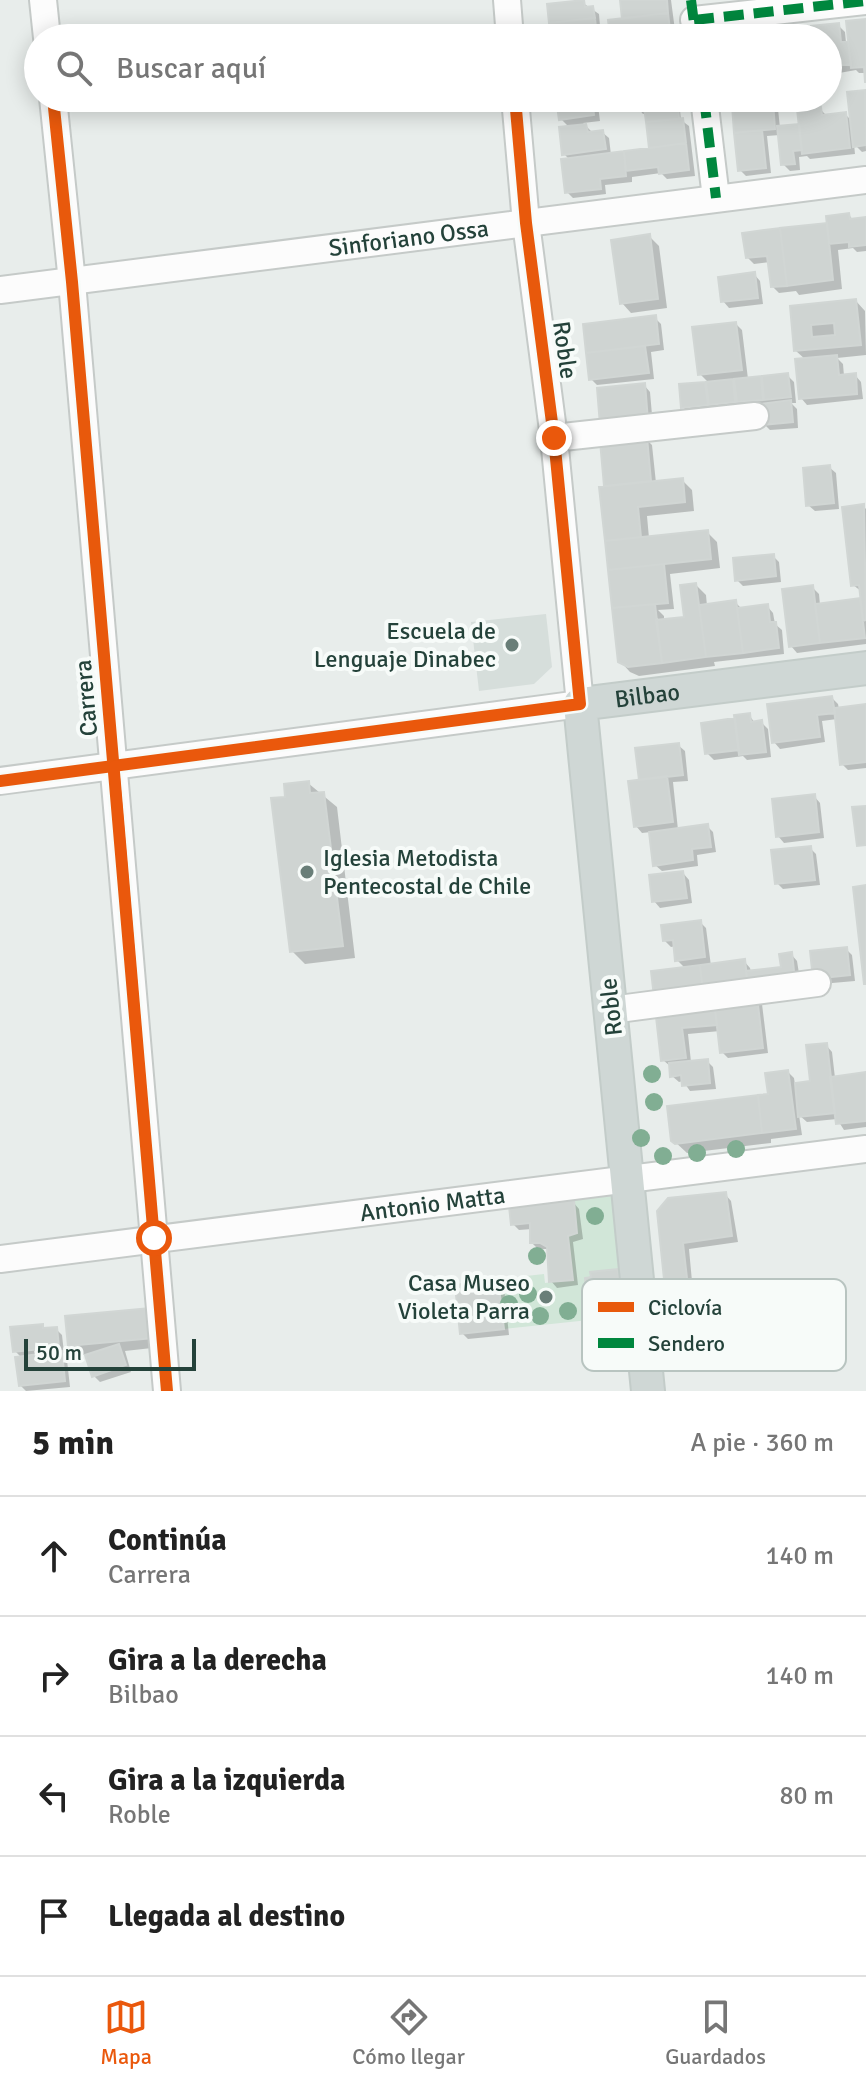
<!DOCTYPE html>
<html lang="es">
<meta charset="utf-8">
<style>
:root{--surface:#fff;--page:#f2f2f2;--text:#222;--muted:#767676;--line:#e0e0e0;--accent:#ea580c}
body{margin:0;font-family:Signika,sans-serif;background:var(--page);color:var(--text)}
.scale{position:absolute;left:24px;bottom:20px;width:172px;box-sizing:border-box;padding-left:8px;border:4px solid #24423a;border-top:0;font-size:22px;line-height:28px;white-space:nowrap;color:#24423a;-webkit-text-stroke:6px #f7fbf9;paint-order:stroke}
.stop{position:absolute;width:24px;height:24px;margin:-18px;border:6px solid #ea580c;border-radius:50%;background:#fff}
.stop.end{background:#ea580c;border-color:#fff;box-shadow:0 2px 8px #0008}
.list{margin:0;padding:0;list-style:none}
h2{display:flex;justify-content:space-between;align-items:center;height:104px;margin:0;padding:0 32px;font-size:34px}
h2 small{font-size:26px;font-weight:400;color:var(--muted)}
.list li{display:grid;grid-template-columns:52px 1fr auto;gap:24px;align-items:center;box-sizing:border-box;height:120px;padding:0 32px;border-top:2px solid var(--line)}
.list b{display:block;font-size:30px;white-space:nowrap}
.list p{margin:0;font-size:26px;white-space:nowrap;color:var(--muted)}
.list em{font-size:26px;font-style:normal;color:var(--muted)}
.icon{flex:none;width:44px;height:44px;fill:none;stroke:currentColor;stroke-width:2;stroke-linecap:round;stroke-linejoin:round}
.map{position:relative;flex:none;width:866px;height:1391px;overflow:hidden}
.search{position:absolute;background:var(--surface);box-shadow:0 4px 20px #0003;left:24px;right:24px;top:24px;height:88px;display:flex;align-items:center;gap:20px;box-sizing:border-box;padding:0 28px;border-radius:44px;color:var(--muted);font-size:30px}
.sheet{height:584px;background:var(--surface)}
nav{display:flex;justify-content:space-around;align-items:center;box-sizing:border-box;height:112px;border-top:2px solid var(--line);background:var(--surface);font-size:22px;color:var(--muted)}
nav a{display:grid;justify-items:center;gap:4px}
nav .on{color:var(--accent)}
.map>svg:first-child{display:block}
</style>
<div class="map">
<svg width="866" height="1391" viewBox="0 0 866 1391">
<rect width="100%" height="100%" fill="#e8edeb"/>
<path fill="#d6dedb" d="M546,614L552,667L534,684L479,691L471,622Z"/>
<path fill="#d1e6d8" d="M610,1196L619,1202L625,1268L590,1272L591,1277L585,1278L589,1320L504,1329L499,1279L544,1274L545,1283L572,1279L567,1234L577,1232L574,1200Z"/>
<path fill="#0003" d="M622,0H671L676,38H614L611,36L625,20Z
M583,3L599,14L601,38H553Z
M866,22V73H859L856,70L828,75V38L721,37L780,31L783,34L838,25L845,32L846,43H850Z
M864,93L866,151L862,152L854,144L855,154L810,159L807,156L799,157L800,170L790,171L783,164L780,135L767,136L771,173L746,176L740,170L734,107L730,98H751L752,104L772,103L778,109L780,128L801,126L820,109L827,116L845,114L853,122Z
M559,98H597L600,121L583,123L593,133L602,132L609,138L611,155L651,150L647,113L643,114L637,107L636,98H686L687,109L680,110L681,120L689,126L695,176L667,179L661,173L632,177V182L605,185L606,194L573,198L567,192L570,160L564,154L570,128L561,119Z
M849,215L854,221L866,219V251L857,252L853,248L838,250L842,289L799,295L796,291L779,293L773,287L770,262L754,264L748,258Z
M649,236L659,246L667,308L631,313L622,303Z
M754,274L760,281L763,304L729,308L723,301Z
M856,301L865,311L866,355L837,358L843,364L844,376L855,375L861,382L863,399L807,405L801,398L806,360L796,351L792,308Z
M655,318L661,324L664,350L651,352L654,379L597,385L591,379L585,326Z
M736,324L742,330L748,379L787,375L794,382L796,403H791L797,409L798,428L770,430L764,424L690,414L683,407L681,386L709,383L700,374Z
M644,385L650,392L653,426L599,390Z
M646,439L652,445L656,483L682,480L692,490L694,511L647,516L649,538L707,532L717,542L720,568L670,574L674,609L658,610L664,616V621L686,618L696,585L706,595L707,606L736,603L742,609L767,606L773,613L775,624L782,630L784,654L714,662L715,666L639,676L630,672L620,661L601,488H607L602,443Z
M829,467L836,473L839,509L815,511L808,505Z
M864,507L866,509V644L797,653L791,646L812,587L819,594L820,605L862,600L861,591L853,585Z
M773,556L779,562L781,582L743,586L737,580Z
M832,698L838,704L839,709L866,706V768L848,770L842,764L837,719L822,721L825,742L780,749L774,742Z
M749,715L755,723L761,722L768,729L771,757L747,760L743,756L714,760L707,753L737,720Z
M678,745L685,751L688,781L673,782L678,830L707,826L713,832L716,852L697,855L698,866L662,871L655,865L651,832L642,833L636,826L641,782Z
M308,783L337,807L355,958L305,964L292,951L287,798Z
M814,796L820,803L824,838L784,843L778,836Z
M810,848L816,854L820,885L783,889L777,883Z
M683,873L689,880L692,903L660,908L654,901Z
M700,922L706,928L711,966L744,961L750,968L751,972L783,968L791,954L797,961L801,986L686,969L677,960L676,946L671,947L664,940Z
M846,949L852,955L855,981L821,984Z
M756,998L762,1004L768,1053L728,1058L722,1052L720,1031L688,1034L691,1062L707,1061L713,1067L716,1089L690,1091L683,1081L679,1082L672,1076L670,1066L663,1060L657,1010Z
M826,1045L832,1052L835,1078L866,1074V1127L844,1130L837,1119L807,1122L799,1115L802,1135L771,1139V1143L687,1153L673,1140L770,1096L788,1072L794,1078L795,1085L812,1083Z
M725,1194L731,1201L738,1242L689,1249L693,1292L674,1294L667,1288L659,1212Z
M573,1202L579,1209L583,1239L573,1242L578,1285L557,1288L551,1281L549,1249H538L532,1243V1229L519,1230L513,1224Z
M618,1271L620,1274L625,1318L594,1321L591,1319Z
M498,1282L504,1288L509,1335L468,1339L462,1333Z
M149,1310L161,1347L125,1351L131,1372L100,1382L94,1376L87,1355H80L70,1345Z
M42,1326L46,1330L56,1329L62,1335L64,1353H61L67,1360L70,1387L26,1391L20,1385L22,1358L15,1351Z"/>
<path fill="#cfd4d2" stroke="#d1d6d4" stroke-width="2" fill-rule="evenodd" d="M584,0L585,7L593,6L595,18L549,23L547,4Z
M620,0H667L668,13L622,19Z
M668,13L671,38H639V33L610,37L608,20Z
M595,18L597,38H551L549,23Z
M866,19V82H865L864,67L851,68L846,21Z
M839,23L841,42L848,41L851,64L829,67L828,69V38H813L811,26Z
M781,29L782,38H748V32Z
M812,29L813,38H782L781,32Z
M865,90L866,145L853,147L847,92Z
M556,98H592L594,115L559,120Z
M634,98H681L682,103L635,108Z
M773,101L775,129L734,133L732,105Z
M678,103L679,119L646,122L644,107Z
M821,107L822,115L846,112L850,148L802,154L797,109Z
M683,118L686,143L649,148L646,122Z
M586,124L588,132L603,130L606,149L562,155L559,127Z
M799,124L802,150L793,151L795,164L781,165L777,126Z
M762,130L766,168L738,171L734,133Z
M686,143L689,170L659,174L658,167L626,171L624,151Z
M624,151L626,176L600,179L601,189L565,193L561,159Z
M849,213L850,219L866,217V245L849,247V242L829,244L826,216Z
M827,223L833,280L787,286L780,228Z
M780,228L787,286L771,287L767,256L746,258L742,233Z
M650,234L658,299L620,304L611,240Z
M755,272L758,298L721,302L718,277Z
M856,299L861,345L794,351L790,306ZM834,323L835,335L812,337L811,325Z
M656,315L659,344L586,353L583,324Z
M736,322L742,370L698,375L692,327Z
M645,346L649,373L589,380L586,353Z
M837,355L839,375L856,373L857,394L799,399L795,359Z
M788,373L791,397L764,400L762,376Z
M761,376L763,400L737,402L734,379Z
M733,379L735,402L709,405L706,382Z
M705,382L708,405L681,408L679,384Z
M645,383L648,421L600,425L597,388Z
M791,400L793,422L762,425L760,404Z
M647,437L651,481L604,486L600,441Z
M830,465L834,503L806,506L803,468Z
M683,478L685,502L638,507L641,537L605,541L599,487Z
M864,504L866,620L863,621L859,585L851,586L842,507Z
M708,530L711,559L608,570L605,541Z
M774,554L776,576L735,581L733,558Z
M664,564L668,603L612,608L608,570Z
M696,583L706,657L662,663L656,620L684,617L680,585Z
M813,585L820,643L789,647L782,589Z
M860,598L865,638L820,643L815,604Z
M736,600L743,653L706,657L699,605Z
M655,604L662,663L628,667L618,662L612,608Z
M768,604L770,622H776L779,648L743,653L737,608Z
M832,696L835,713L817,715L820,737L772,743L767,704Z
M866,704V762L840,765L834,708Z
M750,713L751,722L762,720L766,752L739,755L734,715Z
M735,718L739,750L705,754L701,723Z
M679,743L683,775L639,780L635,748Z
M667,776L673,822L634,827L628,781Z
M309,781L310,793L324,792L343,946L290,952L271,798L285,797L284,784Z
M815,794L819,832L776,837L772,799Z
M866,806V845L857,846L852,807Z
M708,824L711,847L692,849L693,860L653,866L649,832Z
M811,846L815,880L775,884L771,850Z
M683,871L687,898L652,902L649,875Z
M866,885V984H864L853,887Z
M701,920L705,957L675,961L673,940L663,941L661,925Z
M847,947L850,975L813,979L810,951Z
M792,952L795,981L748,987L746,971L781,967L779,954Z
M745,959L748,987L703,992L700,965Z
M700,965L703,992L654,997L651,971Z
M757,996L763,1048L720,1053L714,1001Z
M714,1001L717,1025L682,1028L686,1058L661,1061L655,1008Z
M827,1043L835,1113L798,1117L795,1083L810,1081L806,1045Z
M708,1059L710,1083L682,1086L681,1075L670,1077L669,1063Z
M788,1070L796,1129L762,1133L758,1095L768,1094L765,1073Z
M866,1072V1121L836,1124L830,1077Z
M758,1095L762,1133L675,1144L671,1141L667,1106Z
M726,1192L732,1236L683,1243L688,1287L665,1289L657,1211L668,1198Z
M574,1200L577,1233L568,1236L573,1280L549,1282L547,1247L540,1243H530V1223L511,1225L509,1206Z
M618,1269L623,1315L589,1320L585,1278L591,1277L590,1272Z
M498,1279L504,1329L460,1334L455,1285Z
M150,1308L153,1338L68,1346L65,1316Z
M43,1324V1328L57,1327L59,1347L13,1352L10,1327Z
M119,1344L126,1365L92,1377L85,1355Z
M62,1351L65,1381L19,1386L15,1357Z"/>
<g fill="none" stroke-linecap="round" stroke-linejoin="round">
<g stroke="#c5cac8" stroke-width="30">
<g id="minor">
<path d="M43,0L47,38"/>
<path d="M507,0L510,38"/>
<path d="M694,20L866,1"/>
<path d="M53,98L72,282L167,1391"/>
<path d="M704,98L716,198"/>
<path id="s1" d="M0,290L866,180"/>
<path d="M554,438L755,416"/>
<path d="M0,781L580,704L554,438L526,223L515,98"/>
<path d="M611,1010L817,983"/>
<path id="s2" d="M0,1259L866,1149"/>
</g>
</g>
<g stroke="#c3ccc9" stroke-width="36">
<g id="major">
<path id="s3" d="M648,1391L580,704L866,668"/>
</g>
</g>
<use href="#minor" stroke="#fcfcfc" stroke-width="26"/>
<use href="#major" stroke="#cfd7d5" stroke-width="32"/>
<path stroke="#00873e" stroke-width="10" stroke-dasharray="20 10" stroke-linecap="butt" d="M691,0L696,38
M694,20L866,1
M704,98L716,198"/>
<g stroke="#f7fbf9" stroke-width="17">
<path id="cycleway" d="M53,98L72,282L167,1391
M0,781L580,704L554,438L526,223L515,98"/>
</g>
<use href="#cycleway" stroke="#e8590c" stroke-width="12"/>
</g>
<g fill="#81ae93">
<circle cx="652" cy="1074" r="9"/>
<circle cx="654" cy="1102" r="9"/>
<circle cx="641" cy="1138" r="9"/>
<circle cx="736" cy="1149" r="9"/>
<circle cx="697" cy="1153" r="9"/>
<circle cx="663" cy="1156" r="9"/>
<circle cx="595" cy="1216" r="9"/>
<circle cx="537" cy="1256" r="9"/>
<circle cx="528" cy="1294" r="9"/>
<circle cx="509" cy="1304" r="9"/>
<circle cx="568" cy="1311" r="9"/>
<circle cx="540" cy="1316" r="9"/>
</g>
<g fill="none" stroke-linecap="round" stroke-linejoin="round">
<path stroke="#ea580c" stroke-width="10" d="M154,1238L114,766L580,704L554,438"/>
</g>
<g fill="#697e78" stroke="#f7fbf9" stroke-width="3">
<circle cx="512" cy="645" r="8"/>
<circle cx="307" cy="872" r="8"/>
<circle cx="546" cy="1297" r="8"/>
</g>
<g text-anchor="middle" stroke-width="8" stroke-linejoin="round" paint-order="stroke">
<g font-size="24" fill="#24423a" stroke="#f7fbf9">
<text dy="8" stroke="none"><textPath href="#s1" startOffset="412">Sinforiano Ossa</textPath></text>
<text transform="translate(565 350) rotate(82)" y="8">Roble</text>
<text dy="8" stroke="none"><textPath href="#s3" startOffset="758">Bilbao</textPath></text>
<text transform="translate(86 698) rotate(-95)" y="8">Carrera</text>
<text transform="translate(611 1007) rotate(-96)" y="8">Roble</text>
<text dy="8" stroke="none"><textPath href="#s2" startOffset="436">Antonio Matta</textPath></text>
</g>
<g font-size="24" fill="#24423a" stroke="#f7fbf9" text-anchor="end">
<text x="496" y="639">Escuela de<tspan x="496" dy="28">Lenguaje Dinabec</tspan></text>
<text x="323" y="866" text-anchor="start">Iglesia Metodista<tspan x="323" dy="28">Pentecostal de Chile</tspan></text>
<text x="530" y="1291">Casa Museo<tspan x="530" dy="28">Violeta Parra</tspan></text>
</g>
</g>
<rect x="582" y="1279" width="264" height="92" rx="12" fill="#f7fbf9" stroke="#b8c4c0" stroke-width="2"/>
<rect x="598" y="1302" width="36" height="10" fill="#e8590c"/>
<rect x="598" y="1338" width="36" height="10" fill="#00873e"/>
<g font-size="22" fill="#24423a">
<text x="648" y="1315">Ciclovía</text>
<text x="648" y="1351">Sendero</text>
</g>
</svg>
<div class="scale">50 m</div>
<div class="stop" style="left:154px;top:1238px"></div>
<div class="stop end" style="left:554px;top:438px"></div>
<div class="search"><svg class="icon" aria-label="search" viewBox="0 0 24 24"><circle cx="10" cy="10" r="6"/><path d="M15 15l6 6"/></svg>Buscar aquí</div>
</div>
<section class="sheet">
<h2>5 min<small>A pie · 360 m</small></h2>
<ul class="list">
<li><svg class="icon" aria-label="ahead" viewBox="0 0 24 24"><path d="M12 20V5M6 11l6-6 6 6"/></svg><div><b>Continúa</b><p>Carrera</p></div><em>140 m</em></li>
<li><svg class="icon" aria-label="right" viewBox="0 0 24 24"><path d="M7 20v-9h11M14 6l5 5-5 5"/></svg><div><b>Gira a la derecha</b><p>Bilbao</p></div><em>140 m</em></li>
<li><svg class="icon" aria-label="left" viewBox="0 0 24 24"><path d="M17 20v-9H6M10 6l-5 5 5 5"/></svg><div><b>Gira a la izquierda</b><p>Roble</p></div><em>80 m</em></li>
<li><svg class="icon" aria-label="arrive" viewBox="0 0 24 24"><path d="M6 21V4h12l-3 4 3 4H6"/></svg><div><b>Llegada al destino</b></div></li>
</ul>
</section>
<nav>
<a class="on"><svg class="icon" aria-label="map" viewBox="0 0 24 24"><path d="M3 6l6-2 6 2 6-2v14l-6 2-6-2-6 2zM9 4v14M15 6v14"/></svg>Mapa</a>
<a><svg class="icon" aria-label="directions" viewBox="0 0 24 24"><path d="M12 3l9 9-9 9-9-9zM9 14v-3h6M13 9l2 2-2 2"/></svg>Cómo llegar</a>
<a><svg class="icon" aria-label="saved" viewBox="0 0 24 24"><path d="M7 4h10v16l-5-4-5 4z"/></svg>Guardados</a>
</nav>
